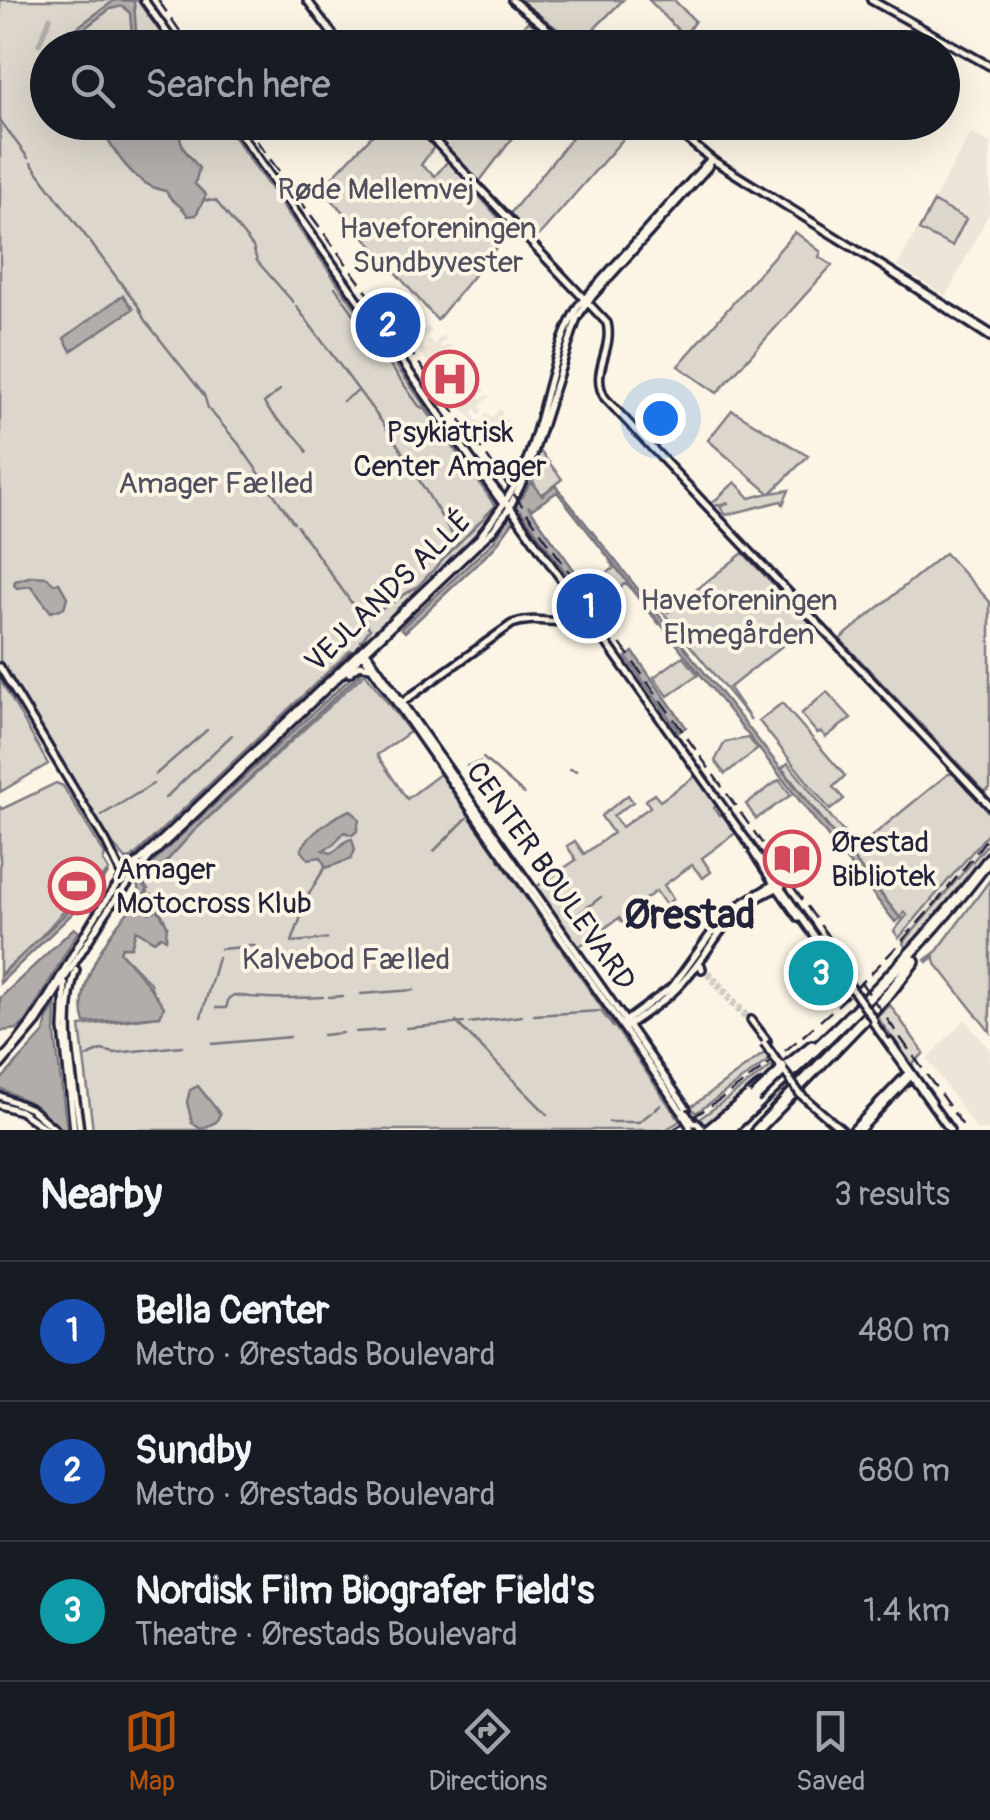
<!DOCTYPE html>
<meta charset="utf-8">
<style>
:root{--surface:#171b24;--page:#242831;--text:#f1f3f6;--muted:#9ea1a6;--line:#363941;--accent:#b45309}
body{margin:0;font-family:Pangolin,sans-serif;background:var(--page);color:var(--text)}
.you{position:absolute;left:660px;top:418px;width:35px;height:35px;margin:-25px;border:8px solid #fff;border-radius:50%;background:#1a73e8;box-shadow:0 0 0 15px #1a73e833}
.badge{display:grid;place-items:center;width:65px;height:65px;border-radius:50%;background:var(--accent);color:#fff;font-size:32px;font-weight:700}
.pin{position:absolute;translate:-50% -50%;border:5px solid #fff;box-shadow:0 2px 10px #0006}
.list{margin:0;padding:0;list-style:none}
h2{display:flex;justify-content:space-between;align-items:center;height:130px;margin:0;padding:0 40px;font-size:42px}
h2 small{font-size:32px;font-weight:400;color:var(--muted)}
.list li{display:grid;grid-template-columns:65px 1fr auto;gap:30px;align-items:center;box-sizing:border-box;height:140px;padding:0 40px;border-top:2px solid var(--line)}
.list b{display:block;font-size:38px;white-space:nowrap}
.list p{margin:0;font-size:32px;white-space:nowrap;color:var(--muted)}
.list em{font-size:32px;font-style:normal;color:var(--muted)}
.icon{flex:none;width:55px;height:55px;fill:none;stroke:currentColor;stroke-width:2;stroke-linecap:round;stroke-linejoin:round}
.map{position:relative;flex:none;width:990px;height:1130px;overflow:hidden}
.search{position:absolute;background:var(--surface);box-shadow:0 10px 40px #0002;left:30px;right:30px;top:30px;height:110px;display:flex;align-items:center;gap:25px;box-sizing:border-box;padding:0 35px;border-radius:55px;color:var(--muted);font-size:38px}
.sheet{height:550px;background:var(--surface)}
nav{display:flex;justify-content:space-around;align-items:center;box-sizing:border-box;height:140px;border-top:2px solid var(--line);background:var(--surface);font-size:28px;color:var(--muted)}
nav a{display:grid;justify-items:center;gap:5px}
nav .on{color:var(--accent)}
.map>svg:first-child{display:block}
</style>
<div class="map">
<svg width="990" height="1130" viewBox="0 0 990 1130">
<rect width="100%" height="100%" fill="#fcf5e5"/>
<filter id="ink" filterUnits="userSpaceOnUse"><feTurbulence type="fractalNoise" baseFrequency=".01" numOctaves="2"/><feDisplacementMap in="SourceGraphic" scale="20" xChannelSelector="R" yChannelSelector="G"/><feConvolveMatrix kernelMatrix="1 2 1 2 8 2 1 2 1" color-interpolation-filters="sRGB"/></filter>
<g filter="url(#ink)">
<path fill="#ece5d8" d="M971,133L990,143V211L946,296L897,266Z
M422,319L425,323L421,326L423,330L428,327L432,332L419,339L424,349L429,348L426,342L430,339L434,344L443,335L446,340L440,344L442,348L449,344L452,346L441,354L444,361L436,358L433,362L438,369L443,372L446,370L445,363L451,366L459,359L463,364L458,367L460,371L468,370L450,383L462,400L468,399L464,393L466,391L472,394L482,387L485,391L479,395L481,399L488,395L490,397L480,405L482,412L479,414L475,409L472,413L477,421L486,422L484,414L487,413L491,418L500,409L503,414L497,418L499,422L506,418L509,420L498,428L502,434L500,436L493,431L491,440L488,442L483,436L482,438L472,419L417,349L406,330Z
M990,831V841L969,869L903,943L899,938Z
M965,1019L990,1051V1130H977L927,1059Z"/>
<path fill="#dcd6cc" stroke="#7f7c84" stroke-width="2.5" d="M0,0H137L171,47L48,48V122L224,123L497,508L455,558L129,862L107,838L0,662Z
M520,0H623L578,45Z
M649,0H674L695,21L684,36Z
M528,21L562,47H507Z
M384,123H410L434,147L421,165L435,176L448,161L510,231L437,320L322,188Z
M423,123H524L479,182Z
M584,123H637L534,241L509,215Z
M934,202L966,219L952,246L919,230Z
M795,232L821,252L819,257L832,265L717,393L678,366Z
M732,410L808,456L771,493L789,490L783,504L781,501L726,515L720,507L729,503L714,506L711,504L735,482L750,498L769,493L708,440Z
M540,451L562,479L542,495C527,478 532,471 540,451Z
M743,553L811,623L729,688L751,720L662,611L665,609L668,612Z
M945,553L990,602V788L985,792L840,639Z
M609,559L660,623L659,624L626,583L600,601L590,586L614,568Z
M683,656L698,675L668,696L654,677Z
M365,673L410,732L377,755L407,799L440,774L680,1121L665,1130H93L80,1026L160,1016L150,983L120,952L122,947H131L136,930L167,925L154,898L155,911H145L143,897L148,892L144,886L194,831Z
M0,679L48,764L0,792Z
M827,692L851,718L826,737L821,732L817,733L801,714Z
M782,703L845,776L833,787L844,799L830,810L759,721Z
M748,738L758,749L725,774L715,761L725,742Z
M788,763L852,843L845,848L782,768Z
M948,774H954L990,814V831L899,938L894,931L907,915L904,912L901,919L850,854Z
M697,775L718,804L714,808L720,815L724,812L737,832L702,858L711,872L703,878L692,865L664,885L673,899L666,905L656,891L628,912L637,925L629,931L619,918L578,947L536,887L576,860L567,846L575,841L584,854L613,833L601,816L628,795L633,802L613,816L622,827L650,807L646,800L654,794L660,801Z
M779,780L791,795L756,819L746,804Z
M56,783L63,786L105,855L103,861L109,871L60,915L29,950L0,974V807L2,809Z
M990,841V850L909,951L903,943Z
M990,880V1032L936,964L934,956L927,962L925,960L937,951Z
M890,1005L924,1053L912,1065L877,1017Z
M767,1051L772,1058L696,1113L691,1107Z
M776,1063L778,1072L707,1126L699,1119Z"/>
<path fill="#b2adab" stroke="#78757e" stroke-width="2.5" d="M115,0L134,1L137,47H133L130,13L123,6L110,9L60,47H50Z
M98,123H178L176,127L184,149L199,168L195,184L206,195L196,215L188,216C182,204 171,203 166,191C133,186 112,148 98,123Z
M123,295L133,309L71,351L64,338Z
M531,482L542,495L555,485L900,918L895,922L557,492L532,509L528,506L577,574L570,579L521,511L494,548L405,632L401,628L493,542Z
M32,576L47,577L54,584L59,583L67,597L64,608L51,612L31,586L17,588L14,585L15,581Z
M633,652L686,727L679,732L626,657Z
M361,668L362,672L194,831L144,886L148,889L143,897L144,910L149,913L155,911L153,896L161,903L158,910L167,925L166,939L161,936L154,941L136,930L131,947H122L120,952C137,971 151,987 164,1007L160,1016L85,1023C74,993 100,948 118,924C126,913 138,904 140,891L136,883L161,854Z
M351,810L359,819L357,831L352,835L344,832L333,845L323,850L330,853C340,851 342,840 352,839L355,850L351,859L326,868L321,857L308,859L301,850C308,834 336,815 351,810Z
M108,873L98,889L0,983V976Z
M74,928L78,931L26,1022L17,1029L0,1031V998Z
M56,1006L55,1034L67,1130H62L35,1105L0,1088V1081L44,1033L47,1018Z
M198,1086L220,1114L216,1122L201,1129L192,1123L187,1102L190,1090Z"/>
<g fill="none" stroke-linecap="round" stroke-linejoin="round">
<path stroke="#78757e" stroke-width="2.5" d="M0,120L28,158
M31,163L138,306L144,319L204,395L208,408L238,443L294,523
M203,200L216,201L253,247L257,261L293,302
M335,287L419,406L426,410L474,476
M296,306L393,437L458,544L418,586L371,616
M280,390L264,403C275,423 298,432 307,452
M343,401L358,391
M297,526L370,629L361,641
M459,543L495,506L489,497
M483,758L524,794
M467,766L480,762
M570,769L577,771
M155,775L207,730
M165,798L232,735
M102,815L153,784
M434,851L467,818
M126,859L132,858L351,650
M325,867L309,894L292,942L327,939
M572,919L601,897
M247,946H255
M220,949L244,947
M361,994L414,990
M329,997L342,996
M216,1008H226L229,998L234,995C264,1000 292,998 323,997
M534,1015L601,1011L613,1027
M201,1017L218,958
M456,1022L547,1114
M469,1023L522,1016
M406,1028L464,1023
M356,1032L383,1030
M323,1035L342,1033
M212,1044L290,1037
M86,1057L101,1050L115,1053L182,1046
M609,1122H639L661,1105"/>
<path stroke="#b2adab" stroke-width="5" d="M39,44L50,18"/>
<path stroke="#d0cbc3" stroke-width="5" stroke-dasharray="5 2.5" stroke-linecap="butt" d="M704,966L751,1020
M702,969L746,1020"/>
<g stroke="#22223b" stroke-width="12">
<path id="tertiary" d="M144,0L178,48
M307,0L343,48
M512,0L571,48
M871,0L990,66
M232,122L471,459
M417,122L607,323C614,350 589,372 605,398L990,806
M666,122L711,159L990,333
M889,271L990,337
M471,459L510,507L845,979
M477,468L503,504
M367,653L687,1109
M363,655L682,1112
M0,667L106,842L123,877
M349,673L359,665L370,667
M400,704L512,624C536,614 563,629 586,616
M753,852L772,881
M779,890L798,917
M701,965L702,969
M76,970C59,1020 74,1078 80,1130
M65,984L63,1029L74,1130
M751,1020L767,1041
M872,1021L950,1130
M623,1023L673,986L715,928L731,910L779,881
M626,1027C645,1013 666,1001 682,983C722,939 719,912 782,886
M890,1042L932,1102
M0,1061C55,1006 78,928 130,870L479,538C498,513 517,487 528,457C546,408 552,351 578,306L709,161
M0,1066L37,1022L111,905L149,858L494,529L508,510L528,471L577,318L588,301L708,167L711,159
M800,1094L842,1130
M0,1096L31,1109L56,1130
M0,1105L20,1111L48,1130
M696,1122L703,1130
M853,1130L910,1071
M860,1130L909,1078"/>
</g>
<g stroke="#22223b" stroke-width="16">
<path id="motorway" d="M778,1074L812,1046
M709,1130L761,1087
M720,1130L752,1100
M729,1130C822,1044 914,960 990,858
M757,1130L890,992L914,961"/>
</g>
<use href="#tertiary" stroke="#fcf5e5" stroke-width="5"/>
<use href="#motorway" stroke="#fcf5e5" stroke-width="9"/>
<path stroke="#22223b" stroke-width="2.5" stroke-dasharray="15 8" stroke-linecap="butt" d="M158,0L192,48
M243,122L496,469L966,1130
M672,1130C795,1057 906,949 990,834"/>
<g stroke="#22223b" stroke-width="12" stroke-linecap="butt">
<path id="tertiary-bridge" d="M845,979L874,1020
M764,1043L800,1094
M684,1111L694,1123
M683,1115L690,1126"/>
</g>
<g stroke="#22223b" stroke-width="16" stroke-linecap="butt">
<path id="motorway-bridge" d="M754,1098L781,1072L782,1067"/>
</g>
<use href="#tertiary-bridge" stroke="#fcf5e5" stroke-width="5"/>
<use href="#motorway-bridge" stroke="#fcf5e5" stroke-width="9"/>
</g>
</g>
<defs>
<g id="hospital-ring" transform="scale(2.875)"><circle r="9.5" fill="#fcf5e5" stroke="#d1495b" stroke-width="1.5"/><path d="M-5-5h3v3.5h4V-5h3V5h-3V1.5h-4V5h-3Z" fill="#d1495b"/></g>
<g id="library-ring" transform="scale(2.875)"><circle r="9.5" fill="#fcf5e5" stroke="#d1495b" stroke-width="1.5"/><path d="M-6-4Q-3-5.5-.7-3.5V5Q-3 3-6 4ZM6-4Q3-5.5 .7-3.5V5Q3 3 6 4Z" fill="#d1495b"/></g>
<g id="stadium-ring" transform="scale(2.875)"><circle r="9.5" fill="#fcf5e5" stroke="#d1495b" stroke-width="1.5"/><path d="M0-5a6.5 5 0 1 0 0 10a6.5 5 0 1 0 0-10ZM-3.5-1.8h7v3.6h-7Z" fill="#d1495b"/></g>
</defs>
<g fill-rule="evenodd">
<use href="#hospital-ring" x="450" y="379"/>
<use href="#library-ring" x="792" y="859"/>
<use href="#stadium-ring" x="77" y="886"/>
</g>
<g text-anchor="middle" stroke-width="8" stroke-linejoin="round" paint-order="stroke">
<g font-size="30" fill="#504f5f" stroke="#fcf5e5">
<text x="376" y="199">Røde Mellemvej</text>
<text x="438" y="238">Haveforeningen<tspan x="438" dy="34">Sundbyvester</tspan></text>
<text x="216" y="493">Amager Fælled</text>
<text x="739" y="610">Haveforeningen<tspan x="739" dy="34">Elmegården</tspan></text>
<text x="346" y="969">Kalvebod Fælled</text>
</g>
<g font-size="30" fill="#22223b" stroke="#fcf5e5" text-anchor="start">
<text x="450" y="442" text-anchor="middle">Psykiatrisk<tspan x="450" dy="34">Center Amager</tspan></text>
<text x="831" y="852">Ørestad<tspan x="831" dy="34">Bibliotek</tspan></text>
<text x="116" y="879">Amager<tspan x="116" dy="34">Motocross Klub</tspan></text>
</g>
<g font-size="30" fill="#22223b" stroke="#fcf5e5">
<text transform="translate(388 591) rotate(-44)" y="10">VEJLANDS ALLÉ</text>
<text transform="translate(551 876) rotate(55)" y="10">CENTER BOULEVARD</text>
</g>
<g font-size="40" font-weight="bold" fill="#22223b" stroke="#fcf5e5">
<text x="690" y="928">Ørestad</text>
</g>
</g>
</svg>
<div class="you"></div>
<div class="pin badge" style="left:589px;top:606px;background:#1a4fb4">1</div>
<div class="pin badge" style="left:388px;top:325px;background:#1a4fb4">2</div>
<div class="pin badge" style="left:821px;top:973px;background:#0f9aa8">3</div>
<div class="search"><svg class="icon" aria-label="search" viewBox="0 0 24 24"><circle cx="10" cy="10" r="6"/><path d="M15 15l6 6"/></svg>Search here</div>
</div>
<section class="sheet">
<h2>Nearby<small>3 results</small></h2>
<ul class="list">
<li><span class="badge" style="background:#1a4fb4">1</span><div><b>Bella Center</b><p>Metro · Ørestads Boulevard</p></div><em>480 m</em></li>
<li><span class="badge" style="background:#1a4fb4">2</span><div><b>Sundby</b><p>Metro · Ørestads Boulevard</p></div><em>680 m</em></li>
<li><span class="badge" style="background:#0f9aa8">3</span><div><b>Nordisk Film Biografer Field's</b><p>Theatre · Ørestads Boulevard</p></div><em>1.4 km</em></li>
</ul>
</section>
<nav>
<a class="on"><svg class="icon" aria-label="map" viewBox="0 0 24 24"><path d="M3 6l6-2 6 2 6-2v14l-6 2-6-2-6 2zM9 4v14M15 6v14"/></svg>Map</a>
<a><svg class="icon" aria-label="directions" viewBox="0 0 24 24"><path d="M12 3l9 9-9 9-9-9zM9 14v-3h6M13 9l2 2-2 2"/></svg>Directions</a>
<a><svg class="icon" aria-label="saved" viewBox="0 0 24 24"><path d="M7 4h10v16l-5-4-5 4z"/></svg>Saved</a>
</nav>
